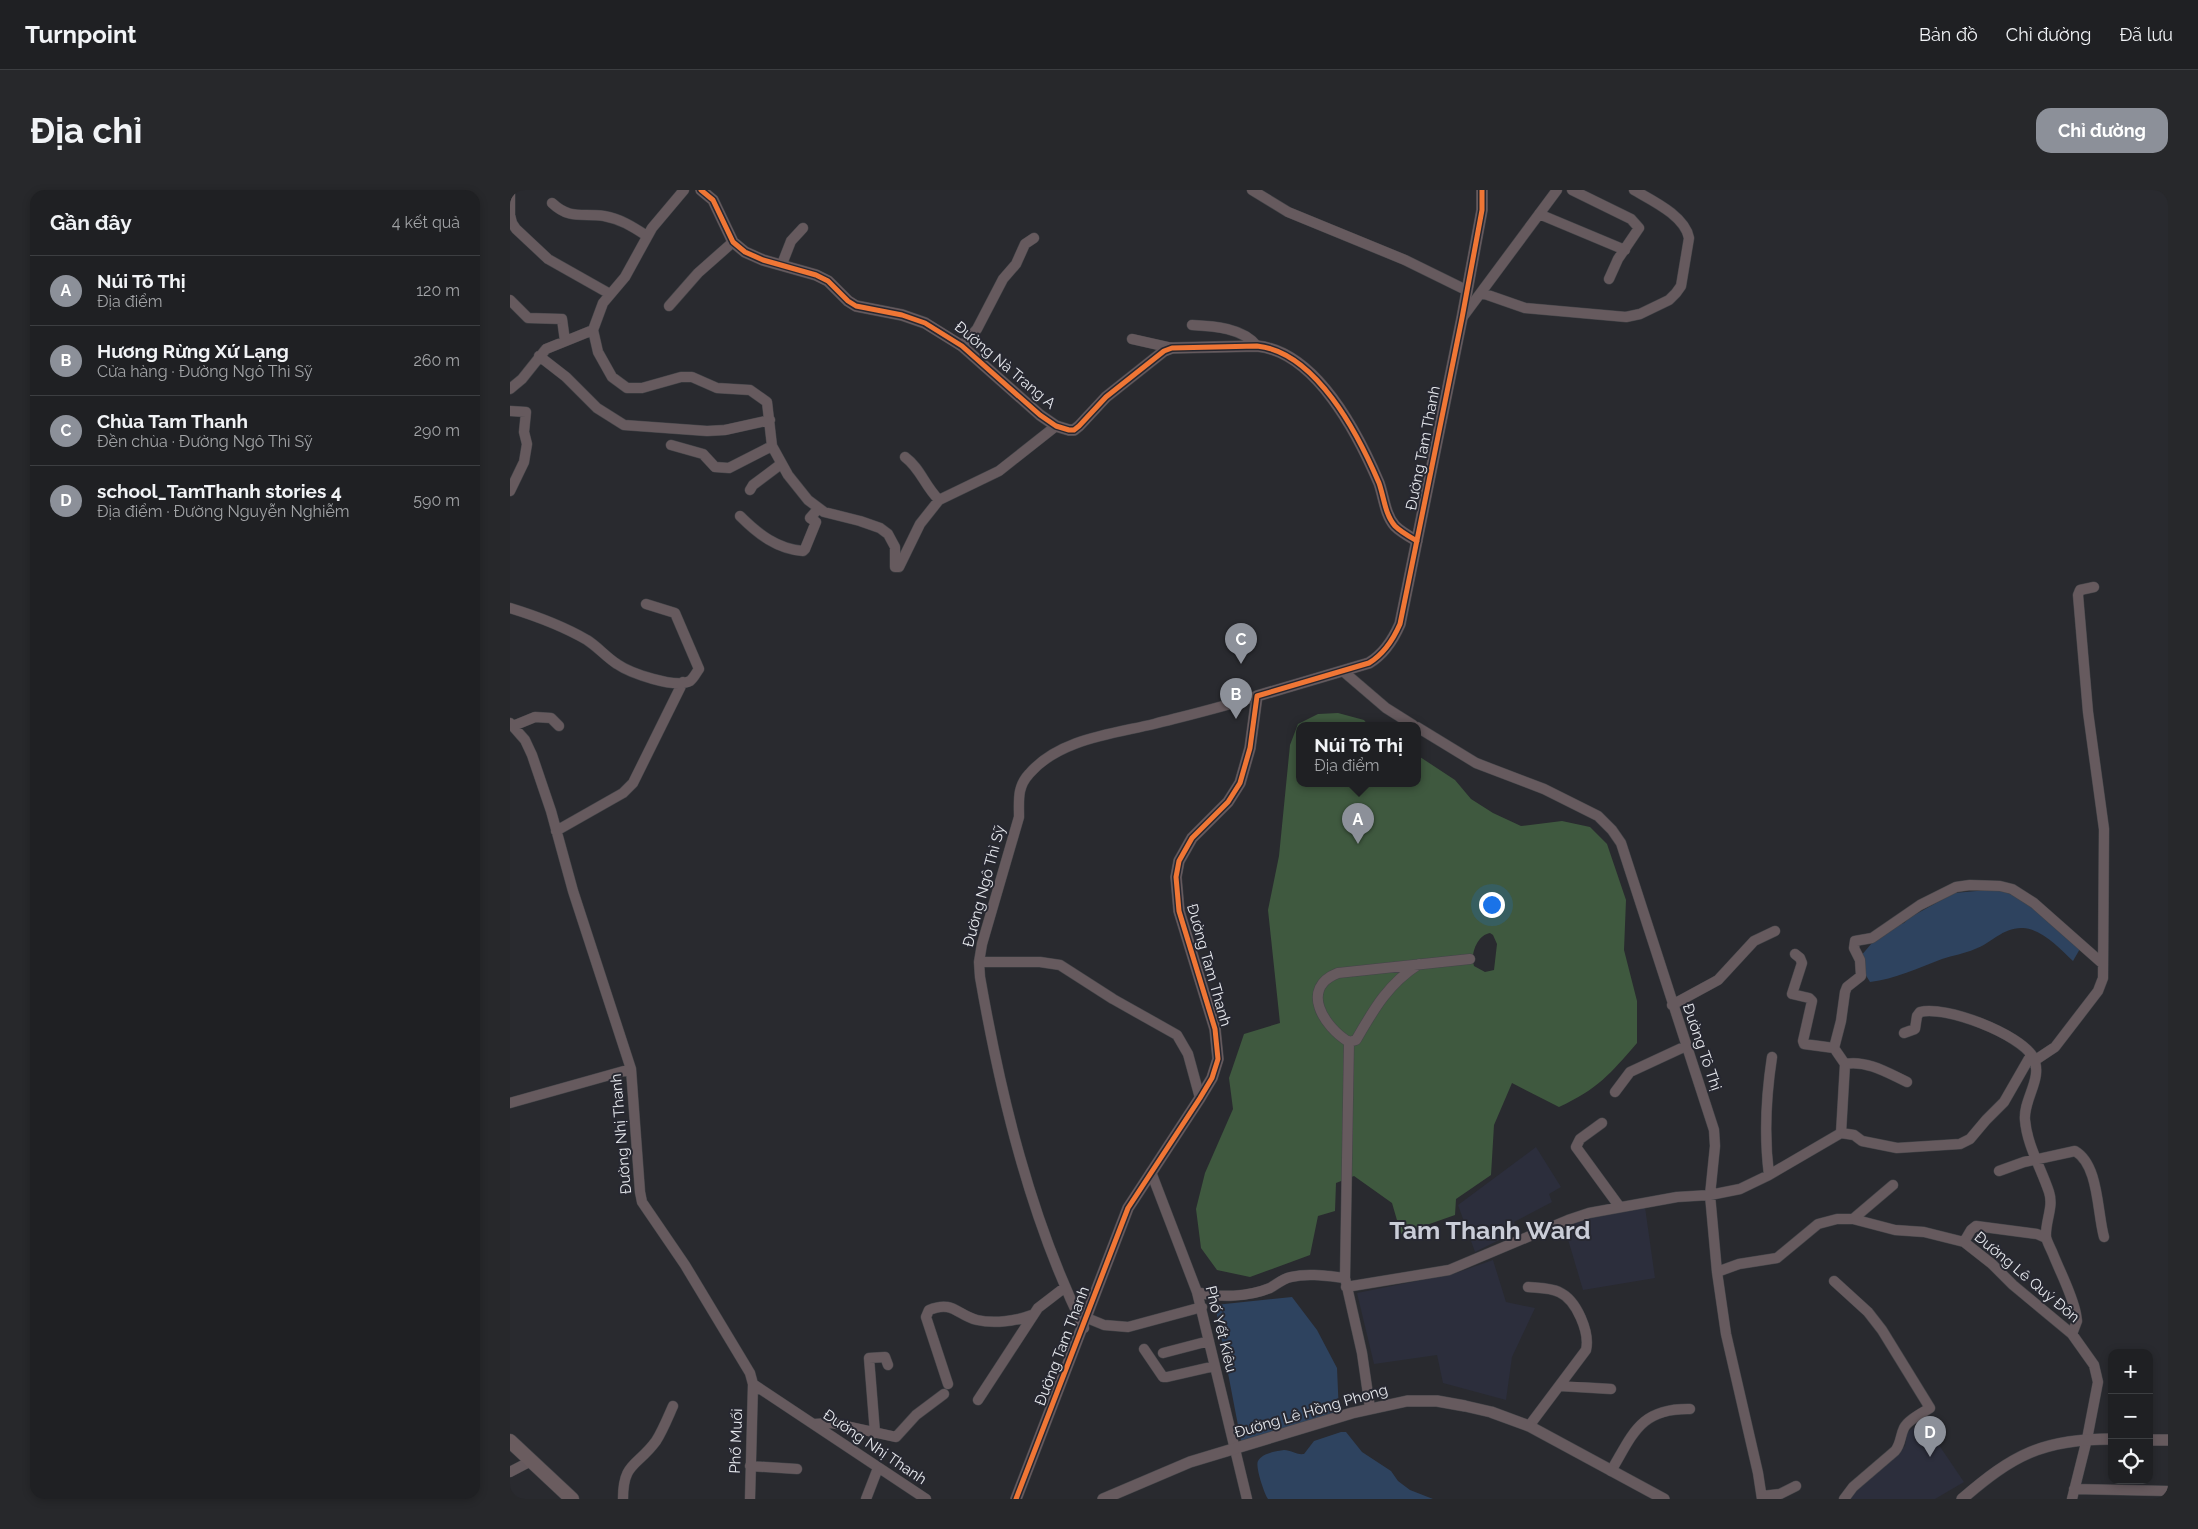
<!DOCTYPE html>
<html lang="vi">
<meta charset="utf-8">
<style>
:root{--surface:#1f2023;--page:#27282b;--text:#f1f3f6;--muted:#a1a3a6;--line:#3c3e41;--accent:#8c9099}
body{margin:0;font-family:Raleway,sans-serif;background:var(--page);color:var(--text)}
.controls{position:absolute;right:15px;bottom:15px;display:grid;overflow:hidden;border-radius:10px;box-shadow:0 2px 8px #0003}
.controls button{width:45px;height:45px;display:grid;place-items:center;padding:0;border:0;border-bottom:1px solid var(--line);background:var(--surface);color:var(--text);font:25px sans-serif}
.you{position:absolute;left:981px;top:714px;width:18px;height:18px;margin:-12px;border:4px solid #fff;border-radius:50%;background:#1a73e8;box-shadow:0 0 0 8px #1a73e833}
.badge{display:grid;place-items:center;width:32px;height:32px;border-radius:50%;background:var(--accent);color:#fff;font-size:16px;font-weight:700}
.pin{position:absolute;translate:-50% -41px;filter:drop-shadow(0 1px 2px #0008)}
.pin::after{content:'';position:absolute;top:26px;width:18px;height:15px;background:inherit;clip-path:polygon(0 0,100% 0,50% 100%)}
.popup{position:absolute;left:786px;top:532px;width:125px;height:65px;box-sizing:border-box;display:grid;place-content:center;border-radius:10px;background:var(--surface);filter:drop-shadow(0 1px 4px #0005);font-size:16px;white-space:nowrap;color:var(--muted)}
.popup b{font-size:19px;color:var(--text)}
.popup::after{content:'';position:absolute;left:50%;top:100%;margin-left:-10px;border:10px solid transparent;border-top-color:var(--surface)}
.list{margin:0;padding:0;list-style:none}
h2{display:flex;justify-content:space-between;align-items:center;height:65px;margin:0;padding:0 20px;font-size:21px}
h2 small{font-size:16px;font-weight:400;color:var(--muted)}
.list li{display:grid;grid-template-columns:32px 1fr auto;gap:15px;align-items:center;box-sizing:border-box;height:70px;padding:0 20px;border-top:1px solid var(--line)}
.list b{display:block;font-size:19px;white-space:nowrap}
.list p{margin:0;font-size:16px;white-space:nowrap;color:var(--muted)}
.list em{font-size:16px;font-style:normal;color:var(--muted)}
.icon{flex:none;width:28px;height:28px;fill:none;stroke:currentColor;stroke-width:2;stroke-linecap:round;stroke-linejoin:round}
.map{position:relative;flex:none;width:1658px;height:1309px;overflow:hidden;border-radius:15px}
header{display:flex;align-items:center;gap:30px;box-sizing:border-box;height:70px;padding:0 25px;background:var(--surface);border-bottom:1px solid var(--line)}
header strong{font-size:24px}
nav{display:flex;gap:28px;margin-inline-start:auto;font-size:18px}
.intro{display:flex;align-items:center;justify-content:space-between;box-sizing:border-box;height:120px;padding:0 30px}
h1{margin:0;font-size:35px}
.button{padding:12px 22px;border-radius:15px;background:var(--accent);color:#fff;font-size:18px;font-weight:700}
main{display:flex;gap:30px;padding:0 30px}
aside{flex:1;background:var(--surface);border-radius:15px;box-shadow:0 2px 8px #0003}
.map>svg:first-child{display:block}
</style>
<header>
<strong>Turnpoint</strong>
<nav><a>Bản đồ</a><a>Chỉ đường</a><a>Đã lưu</a></nav>
</header>
<div class="intro"><h1>Địa chỉ</h1><a class="button">Chỉ đường</a></div>
<main>
<aside>
<h2>Gần đây<small>4 kết quả</small></h2>
<ul class="list">
<li><span class="badge">A</span><div><b>Núi Tô Thị</b><p>Địa điểm</p></div><em>120 m</em></li>
<li><span class="badge">B</span><div><b>Hương Rừng Xứ Lạng</b><p>Cửa hàng · Đường Ngô Thì Sỹ</p></div><em>260 m</em></li>
<li><span class="badge">C</span><div><b>Chùa Tam Thanh</b><p>Đền chùa · Đường Ngô Thì Sỹ</p></div><em>290 m</em></li>
<li><span class="badge">D</span><div><b>school_TamThanh stories 4</b><p>Địa điểm · Đường Nguyễn Nghiễm</p></div><em>590 m</em></li>
</ul>
</aside>
<div class="map">
<svg width="1658" height="1309" viewBox="0 0 1658 1309">
<rect width="100%" height="100%" fill="#292a2f"/>
<path fill="#2c2e3c" d="M1026,957L1051,997L1039,1004L1042,1012L1004,1032L1009,1040L965,1062L948,1015Z
M1135,1017L1145,1088L1073,1100L1054,1036L1078,1028Z
M983,1070L996,1112L1025,1118L1002,1167L996,1210L933,1193L927,1165L864,1174L847,1103L946,1083Z
M1412,1230L1454,1292L1425,1309H1337L1395,1256L1397,1243Z"/>
<path fill="#3f593f" fill-rule="evenodd" d="M828,523L854,530L858,535H789V593H907V565L945,590L961,609L983,623L1011,636L1052,631L1080,637L1097,654L1116,710L1114,760L1127,811V853C1100,884 1088,899 1049,917L1002,893L984,935L981,985L946,1009L945,1025L891,1044L882,1013L844,986L826,993L825,1021L808,1026L800,1065L740,1087L707,1080L691,1058L686,1019L695,983L723,919L719,888L734,844L770,833L758,720L769,666L780,555L788,534L808,524ZM980,743L983,745L987,754L984,780L975,782L964,776C960,765 967,745 980,743Z"/>
<path fill="#2e435f" d="M1489,699L1513,710L1571,757L1563,771C1550,759 1532,739 1513,738C1493,737 1482,753 1465,759C1454,764 1443,765 1432,769C1408,778 1385,789 1360,792L1354,782L1350,767L1373,740L1394,733L1399,728L1444,703Z
M782,1107L807,1140L827,1178L829,1224L731,1251L705,1115Z
M831,1242H836L852,1262L881,1281L888,1291L900,1300L923,1309H758C754,1303 745,1276 748,1271C752,1263 767,1261 774,1260C781,1260 786,1265 794,1264L804,1251Z"/>
<g fill="none" stroke-linecap="round" stroke-linejoin="round">
<g stroke="#444549" stroke-width="11">
<path id="minor" d="M0,0V25L2,33L6,39L38,69L100,104
M174,0L142,38L115,87L93,113L83,140L88,162L102,187L117,198H132L171,187H182L207,198L240,200L257,212L262,256L278,285L298,310L314,322L350,331L370,338L378,344L385,357V377H389L410,334L429,310L489,281L546,236
M742,0L778,22L895,70L956,100
M1062,0L1121,29L1129,38L1108,69L1099,89
M42,13C60,30 72,23 94,26C111,29 123,37 137,46
M1029,24L1115,60
M272,74L281,51L293,38
M972,103L1015,118L1116,127L1130,124L1159,110L1166,103L1171,96L1179,48C1175,26 1143,11 1124,0
M0,110L18,128L52,129L55,151
M159,116L188,83L223,52
M952,128L1047,0
M682,135C704,136 733,138 747,156
M622,149L662,158
M452,156L467,139L493,89L506,74L515,54L524,48
M29,166L56,187L87,218L114,235L197,241L215,240L260,230
M0,199L12,189L36,159L83,140
M0,221L16,222L14,242L17,254L14,272L0,301
M161,255L193,264L205,277L219,278L262,256
M395,267C411,279 414,295 429,310
M240,300L243,295L271,274
M230,326C248,344 267,359 293,361L295,359L306,332L300,328L308,319
M0,418C26,426 53,436 77,450C88,457 96,467 107,474C120,483 165,499 180,491C184,488 186,483 189,479L165,423L136,414
M834,482L876,518L903,535
M0,533L15,550L22,565L41,621L63,701L121,879L130,1002L132,1012L175,1075L240,1183L243,1194L416,1309
M3,536L25,527L41,528L49,536
M907,537L966,573L1034,599L1088,626L1102,640L1111,653L1204,940L1205,956L1200,1005L1207,1082L1216,1144L1248,1283L1252,1309
M46,641L113,603L123,593L173,492
M1285,764L1290,768L1292,773L1282,804L1299,808L1302,811L1293,851L1294,854L1324,858
M469,772H530L550,775L603,809L667,845L678,864L690,908
M909,774C878,794 864,819 846,850L839,852C814,837 789,798 828,783L960,769
M1162,815L1208,790L1244,751L1265,741
M1394,843L1405,839L1407,826L1410,822C1435,815 1510,844 1523,867C1534,888 1513,909 1515,930C1517,955 1531,978 1539,1002C1544,1017 1535,1031 1536,1047C1537,1052 1541,1059 1543,1064C1551,1084 1562,1104 1566,1124L1567,1131L1562,1144
M839,852L835,1088L852,1163L860,1218
M1524,871L1545,857L1588,801L1593,788L1594,639L1578,522L1568,405L1570,400L1584,397
M1335,874C1357,870 1378,883 1397,892
M1105,902L1120,882L1176,856
M0,913L121,879
M1092,933L1070,949L1066,957L1109,1016
M1331,943L1335,874L1324,858L1331,831L1335,802L1337,797L1351,786L1350,770L1344,758L1345,751L1362,748L1410,715L1446,697L1460,695L1490,696L1502,699L1524,713L1593,774
M1489,981L1514,972L1565,961C1589,975 1587,1022 1594,1047
M641,982L687,1102L737,1309
M1259,985C1254,946 1256,906 1262,867
M1343,1029L1383,995
M1454,1052L1461,1040L1466,1036L1527,1044L1536,1048
M1207,1082L1229,1074L1267,1068L1308,1034L1327,1029H1343L1385,1040L1414,1042L1454,1052L1482,1074L1503,1095L1562,1144L1584,1175L1588,1192L1577,1249L1562,1309
M1324,1091L1358,1122L1372,1140L1420,1218C1412,1223 1398,1230 1394,1238C1390,1246 1391,1254 1385,1261L1343,1297L1334,1309
M836,1097L939,1080L1058,1030L1079,1023L1167,1007L1200,1005L1230,999L1259,985L1331,943L1344,945L1352,951L1387,958L1450,954L1460,949L1476,930L1494,912L1521,865
M1018,1097C1028,1098 1041,1098 1049,1102C1067,1110 1080,1143 1076,1160L1019,1236
M687,1102C710,1108 738,1107 760,1098C767,1094 772,1089 781,1087C798,1083 817,1086 835,1088
M577,1128L594,1135L618,1137L692,1117
M574,1138C520,1027 491,907 470,787L469,772L472,754L509,627C509,610 507,597 519,584C549,549 602,544 644,534C679,525 713,517 747,506
M634,1159L653,1187H657L705,1176
M653,1163L699,1151
M438,1194L416,1127L419,1120C443,1110 447,1125 467,1130C484,1134 506,1131 522,1125
M1050,1196L1101,1199
M468,1210L528,1118L554,1098
M304,1234L322,1233L386,1247L406,1225L434,1204
M365,1243L359,1168L375,1167L378,1175
M240,1276L287,1279
M1101,1281C1123,1244 1130,1218 1180,1219
M0,1282L21,1271
M1564,1299L1658,1301
M1252,1306L1270,1304L1286,1296
M113,1309C113,1272 127,1277 146,1251C153,1240 158,1227 163,1216
M240,1309L243,1194
M356,1309L368,1278"/>
</g>
<g stroke="#444549" stroke-width="12">
<path id="tertiary" d="M191,0L203,10L223,52L235,62L253,70L306,85L318,91L338,111L346,116L392,125L415,133L452,156L530,225L546,236L559,240H564L569,236L596,207L654,161L662,158L747,156C806,162 848,244 869,293C874,307 875,325 885,336C891,342 900,347 907,351
M1639,1250H1658
M506,1309L618,1018L690,908L702,888L708,869L705,839L669,721L666,687L669,671L682,648L718,612L730,593L740,558L747,506L859,473C874,464 883,450 890,434L952,128L972,20V0
M593,1309L680,1272L842,1223L897,1211H927L955,1216L981,1222L1019,1236L1154,1309
M1452,1309C1503,1265 1532,1249 1602,1249"/>
</g>
<g stroke="#444549" stroke-width="15">
<path id="secondary" d="M0,1251L62,1309"/>
</g>
<use href="#minor" stroke="#665a5e" stroke-width="10"/>
<use href="#tertiary" stroke="#665a5e" stroke-width="11"/>
<use href="#secondary" stroke="#6a5c5f" stroke-width="14"/>
<g stroke="#272831" stroke-width="8">
<path id="cycleway" d="M191,0L203,10L223,52L235,62L253,70L306,85L318,91L338,111L346,116L392,125L415,133L452,156L530,225L546,236L559,240H564L569,236L596,207L654,161L662,158L747,156C806,162 848,244 869,293C874,307 875,325 885,336C891,342 900,347 907,351
M506,1309L618,1018L690,908L702,888L708,869L705,839L669,721L666,687L669,671L682,648L718,612L730,593L740,558L747,506L859,473C874,464 883,450 890,434L952,128L972,20V0"/>
</g>
<use href="#cycleway" stroke="#f07635" stroke-width="5"/>
</g>
<g text-anchor="middle" stroke-width="4" stroke-linejoin="round" paint-order="stroke">
<g font-size="15" fill="#e6e8ed" stroke="#272831">
<text transform="translate(495 175) rotate(40)" y="5">Đường Nà Trang A</text>
<text transform="translate(913 258) rotate(-79)" y="5">Đường Tam Thanh</text>
<text transform="translate(474 696) rotate(-75)" y="5">Đường Ngô Thì Sỹ</text>
<text transform="translate(699 775) rotate(74)" y="5">Đường Tam Thanh</text>
<text transform="translate(1192 857) rotate(71)" y="5">Đường Tô Thị</text>
<text transform="translate(111 944) rotate(-95)" y="5">Đường Nhị Thanh</text>
<text transform="translate(1517 1087) rotate(40)" y="5">Đường Lê Quý Đôn</text>
<text transform="translate(711 1139) rotate(76)" y="5">Phố Yết Kiêu</text>
<text transform="translate(552 1156) rotate(-69)" y="5">Đường Tam Thanh</text>
<text transform="translate(801 1221) rotate(-16)" y="5">Đường Lê Hồng Phong</text>
<text transform="translate(226 1251) rotate(-88)" y="5">Phố Muối</text>
<text transform="translate(365 1257) rotate(34)" y="5">Đường Nhị Thanh</text>
</g>
<g font-size="25" font-weight="bold" fill="#cacdd8" stroke="#272831">
<text x="980" y="1049">Tam Thanh Ward</text>
</g>
</g>
</svg>
<div class="controls">
<button>+</button>
<button>−</button>
<button><svg class="icon" aria-label="locate" viewBox="0 0 24 24"><circle cx="12" cy="12" r="6"/><path d="M12 2v4M12 18v4M2 12h4M18 12h4"/></svg></button>
</div>
<div class="you"></div>
<div class="pin badge" style="left:848px;top:654px">A</div>
<div class="popup"><b>Núi Tô Thị</b>Địa điểm</div>
<div class="pin badge" style="left:726px;top:529px">B</div>
<div class="pin badge" style="left:731px;top:474px">C</div>
<div class="pin badge" style="left:1420px;top:1267px">D</div>
</div>
</main>
